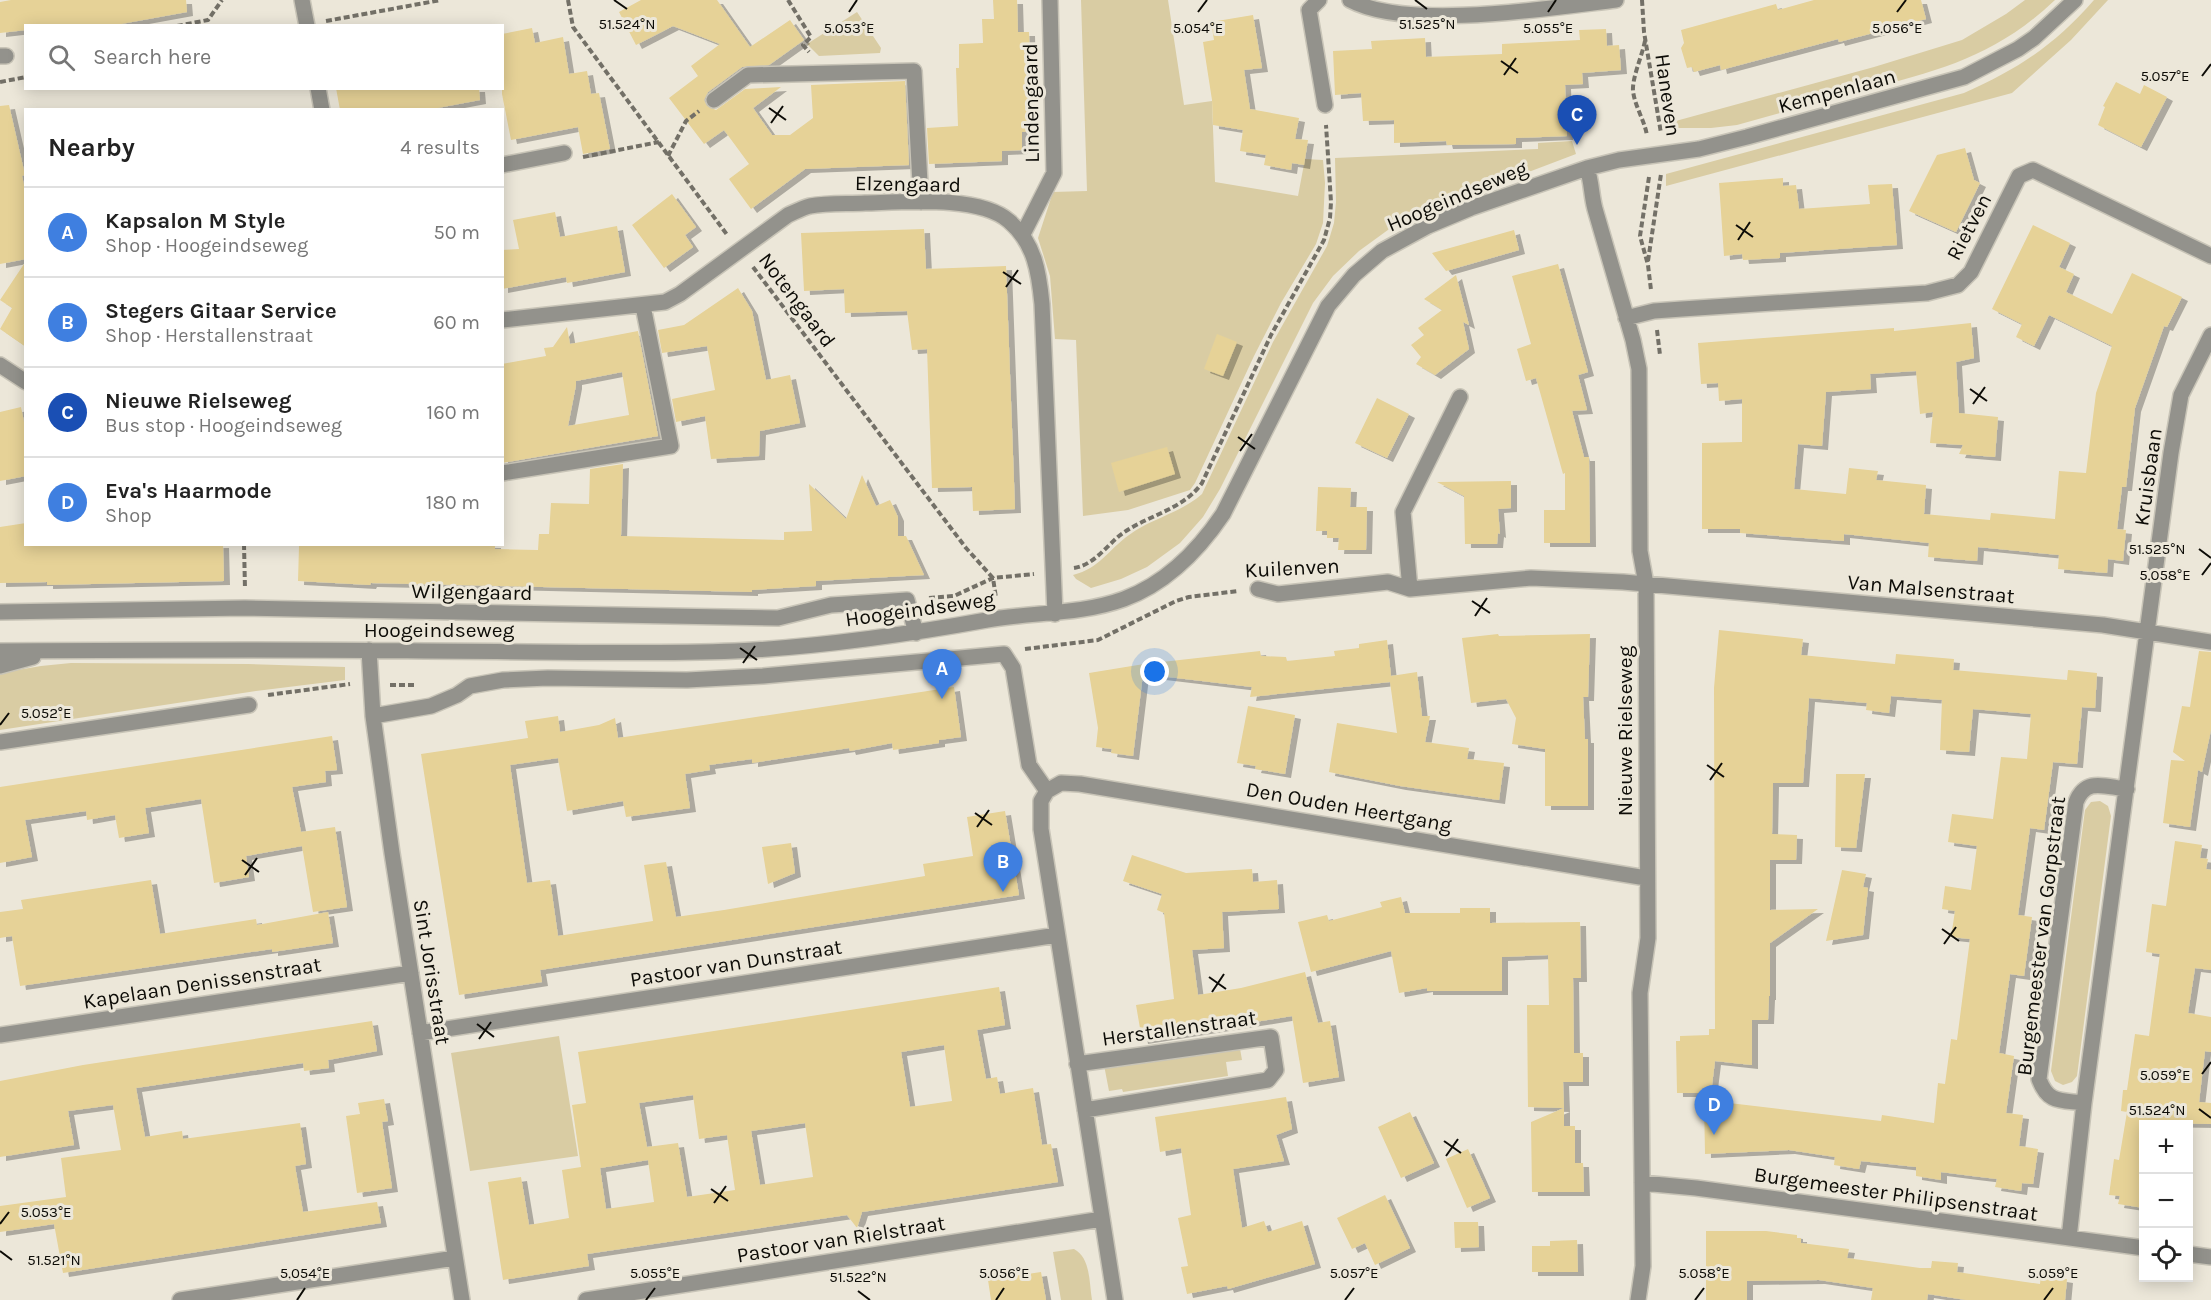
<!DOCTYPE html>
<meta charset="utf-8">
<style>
:root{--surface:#fff;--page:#f6f6f6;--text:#222;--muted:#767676;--line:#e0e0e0;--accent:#db2777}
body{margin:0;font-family:Karla,sans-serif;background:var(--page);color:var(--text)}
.controls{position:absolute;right:18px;bottom:18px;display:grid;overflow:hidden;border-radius:0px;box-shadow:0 3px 15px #0003}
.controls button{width:54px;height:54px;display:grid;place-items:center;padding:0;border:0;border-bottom:2px solid var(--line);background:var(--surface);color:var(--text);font:30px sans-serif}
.you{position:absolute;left:1155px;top:672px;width:21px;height:21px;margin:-15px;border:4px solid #fff;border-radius:50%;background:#1a73e8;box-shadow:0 0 0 9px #1a73e833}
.badge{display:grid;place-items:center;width:39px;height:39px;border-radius:50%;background:var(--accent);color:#fff;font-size:20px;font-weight:700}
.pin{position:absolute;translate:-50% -50px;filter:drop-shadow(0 2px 3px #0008)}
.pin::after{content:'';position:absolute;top:32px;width:21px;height:18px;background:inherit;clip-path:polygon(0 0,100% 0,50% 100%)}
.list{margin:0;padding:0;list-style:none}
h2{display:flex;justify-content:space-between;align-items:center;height:78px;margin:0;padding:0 24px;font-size:26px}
h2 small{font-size:20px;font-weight:400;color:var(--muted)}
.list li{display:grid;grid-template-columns:39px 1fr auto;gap:18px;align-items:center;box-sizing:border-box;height:90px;padding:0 24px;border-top:2px solid var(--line)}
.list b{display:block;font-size:22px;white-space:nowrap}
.list p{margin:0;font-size:20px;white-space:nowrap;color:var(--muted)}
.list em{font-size:20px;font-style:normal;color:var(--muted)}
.icon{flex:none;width:33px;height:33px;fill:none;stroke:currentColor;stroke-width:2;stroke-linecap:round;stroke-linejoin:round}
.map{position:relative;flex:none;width:2211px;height:1300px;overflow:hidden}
.search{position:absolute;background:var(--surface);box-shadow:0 3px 15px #0003;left:24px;top:24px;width:480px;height:66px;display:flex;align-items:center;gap:15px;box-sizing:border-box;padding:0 21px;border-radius:0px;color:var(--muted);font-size:22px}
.panel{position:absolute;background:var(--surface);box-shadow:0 3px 15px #0003;left:24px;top:108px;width:480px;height:438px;border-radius:0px}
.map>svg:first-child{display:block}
</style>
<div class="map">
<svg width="2211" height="1300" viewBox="0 0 2211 1300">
<defs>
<filter id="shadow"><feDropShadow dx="6" dy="4" stdDeviation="0" flood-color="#0004"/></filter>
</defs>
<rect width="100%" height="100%" fill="#ece7d9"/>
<path fill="#d9cca3" d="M1081,0H1168L1184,105L1212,101L1215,182L1298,196L1305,159L1323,160L1325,183L1323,223L1316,244L1281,303L1254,356L1195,483L1190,490L1128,510L1083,516L1076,340L1055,339L1050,276L1038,238L1053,192L1087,191Z
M2025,0H2055C1996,56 1941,70 1865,90C1822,102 1779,113 1737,125L1711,128H1672V122L1874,67L1962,40L2006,14Z
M2094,0H2108L2071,40L2012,93L1666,186V174L1964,93C2018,69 2055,45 2094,0Z
M857,12L881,48L880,53L819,56L807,44Z
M1572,141L1576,154L1429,210L1392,227L1359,251L1333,276L1313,303L1220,489L1203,517L1180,543L1147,567L1121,579L1091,588L1076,579L1073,575C1100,568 1108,550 1129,535C1152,518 1181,513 1202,494L1273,342L1327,246L1334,223L1336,202L1335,158L1538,149V143Z
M71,663L248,664L345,667V680L256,691L0,730V673L41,666Z
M2100,801L2108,806L2111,816L2077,1076L2072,1082L2063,1085L2055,1081L2051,1071L2085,810L2091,802Z
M559,1036L578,1156L470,1171L451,1053Z
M1239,1043L1242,1060L1226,1062L1228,1076L1123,1092L1122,1089L1109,1091L1104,1065Z
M1074,1249C1091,1258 1089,1283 1092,1300H1061L1053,1252Z"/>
<path fill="#e6d297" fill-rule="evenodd" filter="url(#shadow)" d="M11,0H186L187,12L110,26H26V30L0,33V2Z
M641,0H717L750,47L790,20L804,40L769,65L742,67L708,92L704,100L707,106L716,110L745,89L781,87L753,108L772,135H790L813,118L811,85L905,81L909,165L805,169L751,209L729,179L749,164L724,130L704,144L669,98L698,76L691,66L720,44L673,26L636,45L619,12Z
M993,0H1017L1018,32H1029L1032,131L1022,132V150L1002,151V161L929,164L927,128L958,126L956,68H959V44L983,43L982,19H994Z
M1814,0H1921L1926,19L1839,42L1838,39L1721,70L1720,65L1694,72L1692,67L1687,68L1681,48L1684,43L1681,30L1776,4L1778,10Z
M1253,15L1262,68L1244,70L1250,109L1299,118L1295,139L1308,140L1304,165L1292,163L1291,170L1264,165L1266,155L1240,151L1243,130L1213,125L1212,100L1203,42L1214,40L1211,22Z
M532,28L535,43L563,37L569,74L587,71L591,94L599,93L610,149L583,154L578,127L511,140L502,94V34Z
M1606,29L1607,46L1619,45L1621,70L1582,73L1583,84L1565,85L1567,136L1516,138V144L1447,145L1446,141L1394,143V120L1363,121L1361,93L1335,95L1333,51L1372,49L1371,41L1425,38L1426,57L1502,54V44L1580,40L1579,30Z
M2116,82L2140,94L2144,85L2167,97L2141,147L2098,125L2105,107L2103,106Z
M336,88H479L480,100L427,110H340Z
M9,105L25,175L22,176L26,194V259L0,264V106Z
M1965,148L1974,180L1980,183L1956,232L1909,211L1937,155Z
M1783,178V186L1796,185L1799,209L1870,204L1868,185L1892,184L1897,245L1780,253V258L1743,260L1742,254L1724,256L1719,183Z
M672,194L696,227L685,235L693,247L664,268L632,225Z
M555,212L560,237L617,226L625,272L567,283L566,277L502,289V250L519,249L513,220Z
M2033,225L2070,243L2059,267L2074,274L2066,292L2112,314L2132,273L2182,297L2167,327L2164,326L2135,408L2126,487H2122L2117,529L2126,530L2123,561L2108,559L2107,573L2058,569L2059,555L1978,547L1977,561L1928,557L1929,543L1844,534V541L1740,533V529H1702V443L1742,442V399L1719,401L1718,383L1701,384L1698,343L1894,328V331L1971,323L1974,358L1956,362L1959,413L1998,417L1995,457L1959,454L1963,445L1930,443L1933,412L1920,414L1916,371L1870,374L1871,389L1826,392L1822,446L1798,444L1794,489L1846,494L1849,468L1878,471L1876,480L1926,485L1924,514L1990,520L1991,513L2055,519L2059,471L2086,473L2096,393L2112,346L2049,315L2034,346L2016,337L2022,324L1992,309Z
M924,229L926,269L1006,266L1015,509L973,511L972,487L932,488L927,349L912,350L907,311L845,313L844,289L804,291L801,233Z
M1514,230L1519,250L1446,271L1432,253Z
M26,261V347L0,329L12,308L0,300Z
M1558,264L1588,372L1578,375L1587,410L1569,411H1572L1584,457H1589L1590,543H1544V510H1565V473L1563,474L1536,378L1526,381L1517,349L1531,344L1512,276Z
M1456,275L1469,325L1463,322L1469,349L1435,375L1416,364L1421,357L1411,345L1424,335L1418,328L1442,310L1424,299Z
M738,288L752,311L766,380L790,375L800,423L760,431L759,456L711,459L705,416L676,422L672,399L715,390L707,346L662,353L658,330L684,325Z
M567,327L570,344L638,331L658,436L502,463V364L546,356L544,348L553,347ZM622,372L629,415L568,426L576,385V381Z
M1217,334L1237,342L1223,376L1204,369Z
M1377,398L1409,414L1387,458L1355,443Z
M21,407L26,432V476L0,481V412Z
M1167,447L1175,474L1119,492L1111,463Z
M623,464L621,536L784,540V532L812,531L809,484L846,519L862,475L876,506L890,500L898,517V536H906L924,575L816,581V586L752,590V592L371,583L370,585L298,581L299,546L495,544V549L538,550L539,534H549L551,503L589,504L590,469Z
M1511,481V508L1498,509L1500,534L1498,533L1497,544H1465L1464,496L1437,482Z
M1318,487L1351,488L1350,507H1367L1366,550H1338L1339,538H1327V531H1316Z
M26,523V544L30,546L223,544L224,581L47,585V582L0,583V527Z
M1719,630L1803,639L1801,655L1895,664L1896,654L1954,659L1953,670L2067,680L2068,670L2097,673L2095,708L2082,707L2077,764L2053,762L2044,830L2030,828L2018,915L2032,917L2024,976L2010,974L1999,1053L2014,1056L2006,1113L2023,1115L2019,1146L2038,1149L2033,1184L2022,1183L2021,1191L1995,1187L1997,1179L1972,1176L1941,1172V1180L1916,1176V1167L1861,1161L1859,1169L1834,1165L1835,1157L1789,1150L1705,1154L1704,1100L1881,1121L1882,1115L1934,1123L1938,1083L1945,1084L1951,1039L1957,1040L1970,939L1951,937L1955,911L1942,909L1945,886L1971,890L1977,846L1948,842L1952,814L1993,819L2001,757L2027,759L2031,714L1973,709L1969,752L1940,750L1942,700L1891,696L1889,713L1866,710L1867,703L1809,698L1803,783H1773L1772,834L1797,835L1796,860H1770V910L1818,909L1770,943V996H1769L1768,1020H1752V1065L1715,1061L1711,1093H1677L1676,1041H1680V1036L1709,1035V1029H1715L1714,688Z
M1498,634L1499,636L1590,634L1588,697H1583L1585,739H1588V806H1545V749L1512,744L1516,718L1506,699L1471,703L1462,638Z
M1387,640L1391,676L1417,672L1422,716H1430L1425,742L1469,748L1467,759L1504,763L1499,800L1400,786L1329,772L1337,723L1397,733L1390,682L1250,697L1252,687L1143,674L1133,756L1111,753L1112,749L1096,747L1098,728L1089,673L1144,664L1260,651L1261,656L1286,657L1287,661L1335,656L1334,651L1359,648V644Z
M2199,651L2211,652V730L2202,772L2198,770L2190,827L2163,823L2171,760L2185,761L2173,752L2182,706L2190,707Z
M954,687L961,737L939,740V743L893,750L892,743L850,751L849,748L752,763V759L709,765L710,770L685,774L690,808L626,817L623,801L567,811L558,758L510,765L527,883L550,880L558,936L653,921L644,865L666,862L676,917L724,910L925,876L923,864L973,856L967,817L1005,811L1019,895L540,970L542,982L459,995L421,754L528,738L525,721L558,716L560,732L599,725L615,718L618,738Z
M1248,706L1295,715L1285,774L1255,769L1256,766L1237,763Z
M332,736L337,770L325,771L326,782L292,787L301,832L335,827L347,907L313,912L302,846L246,856L249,877L214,883L201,799L145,808L149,833L119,838L115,815L87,820L86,811L25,820L32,857L0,863V787Z
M1836,774H1865L1856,848L1835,847Z
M2175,841L2202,845L2200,858L2208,859L2206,869L2211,870V970L2195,968L2188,1013L2211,1017V1052L2205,1051L2199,1102L2211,1103V1124L2144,1123V1208L2118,1204L2120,1196L2109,1195L2114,1159L2119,1160L2127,1112L2121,1111L2123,1090H2127L2135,1034L2149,1036L2160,954L2146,952L2152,904L2166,906Z
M791,843L795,873L768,884L762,847Z
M1132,855L1186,873L1252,869L1253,882L1277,880L1279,909L1222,912L1224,948L1192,950L1198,995L1241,988L1305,972L1318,1023L1330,1021L1339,1077L1303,1083L1292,1016L1142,1040L1136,1005L1174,999L1164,913L1157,910L1162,894L1123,881Z
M1842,870L1866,874L1863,887L1868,888L1863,935L1826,941Z
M151,880L160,934L256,919L257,925L328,912L333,943L272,952V949L20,986L12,936L0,938V912L23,909L21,900Z
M1401,897L1405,913H1460V908H1490V923L1580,922L1581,978H1573L1574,1053H1583V1082H1563L1564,1108L1528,1107L1527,1005H1549L1548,955L1502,957V991H1427V988L1399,993L1391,951L1311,972L1298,922L1327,915L1329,921L1382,907L1380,902Z
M999,987L1005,1025L977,1030L986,1079L997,1077L1000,1094L1033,1088L1042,1145L1051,1144L1058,1182L862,1212L857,1228L847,1215L587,1254L589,1266L503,1280L488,1182L521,1177L529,1225L569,1218L562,1170L581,1167L572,1105L586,1103L578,1052ZM944,1045L952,1101L910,1107L901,1052ZM693,1095L699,1139L727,1135L735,1190L687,1197L678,1143L647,1147L639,1103ZM805,1123L813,1177L760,1185L751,1131ZM648,1160L654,1202L606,1209L600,1168Z
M372,1021L377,1051L328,1060L329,1068L304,1071L303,1063L136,1088L145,1137L182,1131L183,1139L300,1123L306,1164L295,1166L303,1212L377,1202L381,1223L63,1273L54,1224L0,1232V1206L66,1197L61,1158L121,1150L113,1105L68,1111L74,1145L0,1157V1081L83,1065Z
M1286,1097L1292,1129L1276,1135L1284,1161L1233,1169L1242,1228L1264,1221L1268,1232L1302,1221L1315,1264L1228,1289L1227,1286L1187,1294L1181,1267L1188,1266L1178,1218L1191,1215L1181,1148L1160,1152L1155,1117Z
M384,1099L388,1121L382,1122L392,1188L357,1193L346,1116L360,1114L358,1103Z
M1564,1108V1126H1575V1163H1583L1584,1192H1532L1531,1122Z
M1410,1112L1434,1163L1401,1178L1378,1127Z
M1468,1149L1490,1198L1467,1208L1446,1159Z
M1385,1195L1410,1248L1375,1265L1365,1243L1352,1249L1337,1218Z
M1454,1222H1478L1479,1247L1455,1248Z
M1706,1231H1766L1797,1235V1238H1801V1243L1849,1249L1847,1258L1920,1268H1931L1932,1261L1958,1263L1957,1272L2040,1284L2041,1275L2067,1279L2065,1300H1966L1928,1294L1927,1300H1871L1873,1288L1819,1280L1747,1281V1300H1706Z
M1577,1240L1578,1272H1532V1246H1550V1241Z
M1041,1272L1046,1300H991L988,1280Z"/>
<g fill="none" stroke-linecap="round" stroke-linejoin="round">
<g stroke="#c8c4b7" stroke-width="18">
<path id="minor" d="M302,0L307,26
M1319,0L1309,10L1325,105
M1350,0C1407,31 1550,8 1616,0
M0,56H6
M318,88L322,110
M714,100L748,75L914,71L921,202
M502,165L564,153
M1587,168C1592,183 1591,194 1595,209L1633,340L1639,369L1640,551L1646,584L1648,938L1640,993L1643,1266L1638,1300
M1023,234L1054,173L1050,0
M1626,318L1654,311L1682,309L1927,293L1958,285L1971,272L2019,176L2033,170L2211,256
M502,320L665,302L680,294L788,215C795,212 802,208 810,206C827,203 847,204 865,203C903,202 979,195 1009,221C1035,243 1039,273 1042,304L1055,614
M0,365L26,382
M502,473L671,446L643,306
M1258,589L1278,594L1388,582L1410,589L1531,578L1623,582L2103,625L2211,642
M1410,589L1403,512L1460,397
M0,612L245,608L778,618L831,605L907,600L916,633
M369,650L373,716L392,853L462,1300
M0,651C142,650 283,649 425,651C528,651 632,655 735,651C819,647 904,635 987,620C1032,612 1080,615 1124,599C1167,583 1198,551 1223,514L1328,306L1354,275L1382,251L1428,226L1471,208L1587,168L1619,160L1699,149L1747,137L1964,77L2018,49L2034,38L2075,0
M0,666L33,657
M373,716L431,706L457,695L470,686L503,680L548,678L687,680L763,676L1004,654L1013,668L1029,765L1047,791
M0,742L249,705
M1047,791L1061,783L1080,784L1646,878
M1047,791L1041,801V829L1115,1300
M420,1033L1057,935
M0,1035L411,973
M1077,1064L1271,1037L1276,1070L1268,1080L1085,1110
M2084,1103C2061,1100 2048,1104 2039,1079L2076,802C2086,777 2105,787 2127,789
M1642,1183L1696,1188L2144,1248
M2069,1238L2084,1103L2171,453L2181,395L2211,335
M2188,1254L2211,1257
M180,1300L455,1258
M586,1300L1102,1219"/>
</g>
<path stroke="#737067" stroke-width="4" stroke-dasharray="6 3" stroke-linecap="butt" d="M568,0L573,27L728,236
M788,0L811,37L803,45L809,52
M1642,0L1644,32L1661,133
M326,21L441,0
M177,26L208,20L222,0
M1645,41C1642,56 1632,78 1633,91C1635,107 1645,121 1647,136
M0,82L26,77
M668,156L686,121L699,111
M583,157L659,142
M1649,177L1640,236L1648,265L1651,290
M1648,261L1661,174
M753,267L966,548L993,578L996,598
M1657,330L1660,355
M244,544L245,589
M1074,568C1093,565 1105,548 1119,536C1146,515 1182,511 1202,483L1271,335L1324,240L1330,218L1331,202L1326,125
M929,598L954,596L993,578L1034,574
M1025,649L1098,640L1176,601L1189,597L1238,591
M390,685H416
M268,695L350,684"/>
<use href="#minor" stroke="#93928c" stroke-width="15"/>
</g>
<path fill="none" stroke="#0d0c07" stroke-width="2" d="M614,0L627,9M1415,0L1427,9M849,12L857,0M1198,12L1207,0M1548,12L1556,0M1897,12L1906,0M1501,61L1518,73M1504,75L1516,58M2202,76L2211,64M769,108L786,120M771,123L783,106M1736,225L1753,237M1738,240L1750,222M1003,272L1021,284M1006,287L1018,270M1970,389L1987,401M1973,404L1985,387M1238,437L1255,449M1240,451L1252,434M2199,549L2211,558M2202,575L2211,563M1472,601L1490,613M1475,616L1487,598M740,648L757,660M743,663L755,646M0,725L9,713M1707,765L1724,777M1710,780L1722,763M975,813L992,825M977,827L989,810M242,860L259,872M245,875L257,858M1942,929L1959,941M1944,944L1956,927M1209,977L1226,989M1212,992L1224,974M477,1024L494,1037M479,1039L491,1022M2202,1074L2211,1062M2199,1109L2211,1118M1444,1141L1461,1153M1446,1156L1458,1139M711,1189L728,1201M714,1203L726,1186M0,1224L9,1212M0,1251L12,1260M858,1291L870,1300M297,1300L305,1288M646,1300L655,1288M996,1300L1004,1288M1345,1300L1354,1288M1695,1300L1704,1288M2044,1300L2053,1288"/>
<g text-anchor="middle" stroke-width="6" stroke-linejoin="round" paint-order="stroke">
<g font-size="21" fill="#0d0c07" stroke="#ece7d9">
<text transform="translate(1837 91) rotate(-15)" y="7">Kempenlaan</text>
<text transform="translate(1668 95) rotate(82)" y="7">Haneven</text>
<text transform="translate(1031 103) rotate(-91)" y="7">Lindengaard</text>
<text transform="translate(908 184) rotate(1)" y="7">Elzengaard</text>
<text transform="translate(1457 196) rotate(-23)" y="7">Hoogeindseweg</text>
<text transform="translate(1969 227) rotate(-62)" y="7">Rietven</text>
<text transform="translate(797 300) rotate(53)" y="7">Notengaard</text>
<text transform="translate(2148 477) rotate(-82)" y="7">Kruisbaan</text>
<text transform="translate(1292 568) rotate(-3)" y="7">Kuilenven</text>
<text transform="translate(1931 589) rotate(5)" y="7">Van Malsenstraat</text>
<text transform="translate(472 592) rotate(1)" y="7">Wilgengaard</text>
<text transform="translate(920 609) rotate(-8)" y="7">Hoogeindseweg</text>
<text x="439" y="637">Hoogeindseweg</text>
<text transform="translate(1625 731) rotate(-90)" y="7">Nieuwe Rielseweg</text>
<text transform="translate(1349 807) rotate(10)" y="7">Den Ouden Heertgang</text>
<text transform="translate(2041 936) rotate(-83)" y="7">Burgemeester van Gorpstraat</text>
<text transform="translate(736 963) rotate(-9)" y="7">Pastoor van Dunstraat</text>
<text transform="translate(432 972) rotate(81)" y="7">Sint Jorisstraat</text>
<text transform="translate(202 983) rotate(-9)" y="7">Kapelaan Denissenstraat</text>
<text transform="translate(1179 1028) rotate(-8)" y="7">Herstallenstraat</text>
<text transform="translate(1896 1194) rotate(8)" y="7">Burgemeester Philipsenstraat</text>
<text transform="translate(841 1239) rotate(-9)" y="7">Pastoor van Rielstraat</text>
</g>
</g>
<g font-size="15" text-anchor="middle" fill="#0d0c07" stroke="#ece7d9" stroke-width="6" stroke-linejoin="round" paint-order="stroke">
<text x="627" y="29">51.524°N</text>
<text x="1427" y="29">51.525°N</text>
<text x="849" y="33">5.053°E</text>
<text x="1198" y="33">5.054°E</text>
<text x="1548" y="33">5.055°E</text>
<text x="1897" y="33">5.056°E</text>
<text x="2165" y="81">5.057°E</text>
<text x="2157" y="554">51.525°N</text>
<text x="2165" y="580">5.058°E</text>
<text x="46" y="718">5.052°E</text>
<text x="2165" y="1080">5.059°E</text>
<text x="2157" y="1115">51.524°N</text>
<text x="46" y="1217">5.053°E</text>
<text x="54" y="1265">51.521°N</text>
<text x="305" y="1278">5.054°E</text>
<text x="655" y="1278">5.055°E</text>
<text x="1004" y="1278">5.056°E</text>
<text x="1354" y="1278">5.057°E</text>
<text x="1704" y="1278">5.058°E</text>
<text x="2053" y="1278">5.059°E</text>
<text x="858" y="1282">51.522°N</text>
</g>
</svg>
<div class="controls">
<button>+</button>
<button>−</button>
<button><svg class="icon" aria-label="locate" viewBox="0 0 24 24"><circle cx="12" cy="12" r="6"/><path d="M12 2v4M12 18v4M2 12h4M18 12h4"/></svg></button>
</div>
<div class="you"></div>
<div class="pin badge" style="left:942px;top:699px;background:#3f7fe0">A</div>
<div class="pin badge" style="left:1003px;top:892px;background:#3f7fe0">B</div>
<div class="pin badge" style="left:1577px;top:145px;background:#1a4fb4">C</div>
<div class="pin badge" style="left:1714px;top:1135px;background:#3f7fe0">D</div>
<div class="search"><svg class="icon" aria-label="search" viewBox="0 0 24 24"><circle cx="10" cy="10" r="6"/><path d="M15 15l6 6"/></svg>Search here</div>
<section class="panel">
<h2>Nearby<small>4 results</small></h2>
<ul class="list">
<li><span class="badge" style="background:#3f7fe0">A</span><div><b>Kapsalon M Style</b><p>Shop · Hoogeindseweg</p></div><em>50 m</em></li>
<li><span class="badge" style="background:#3f7fe0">B</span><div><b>Stegers Gitaar Service</b><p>Shop · Herstallenstraat</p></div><em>60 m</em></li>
<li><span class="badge" style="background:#1a4fb4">C</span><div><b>Nieuwe Rielseweg</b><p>Bus stop · Hoogeindseweg</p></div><em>160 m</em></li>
<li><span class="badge" style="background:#3f7fe0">D</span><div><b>Eva's Haarmode</b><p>Shop</p></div><em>180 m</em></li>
</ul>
</section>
</div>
